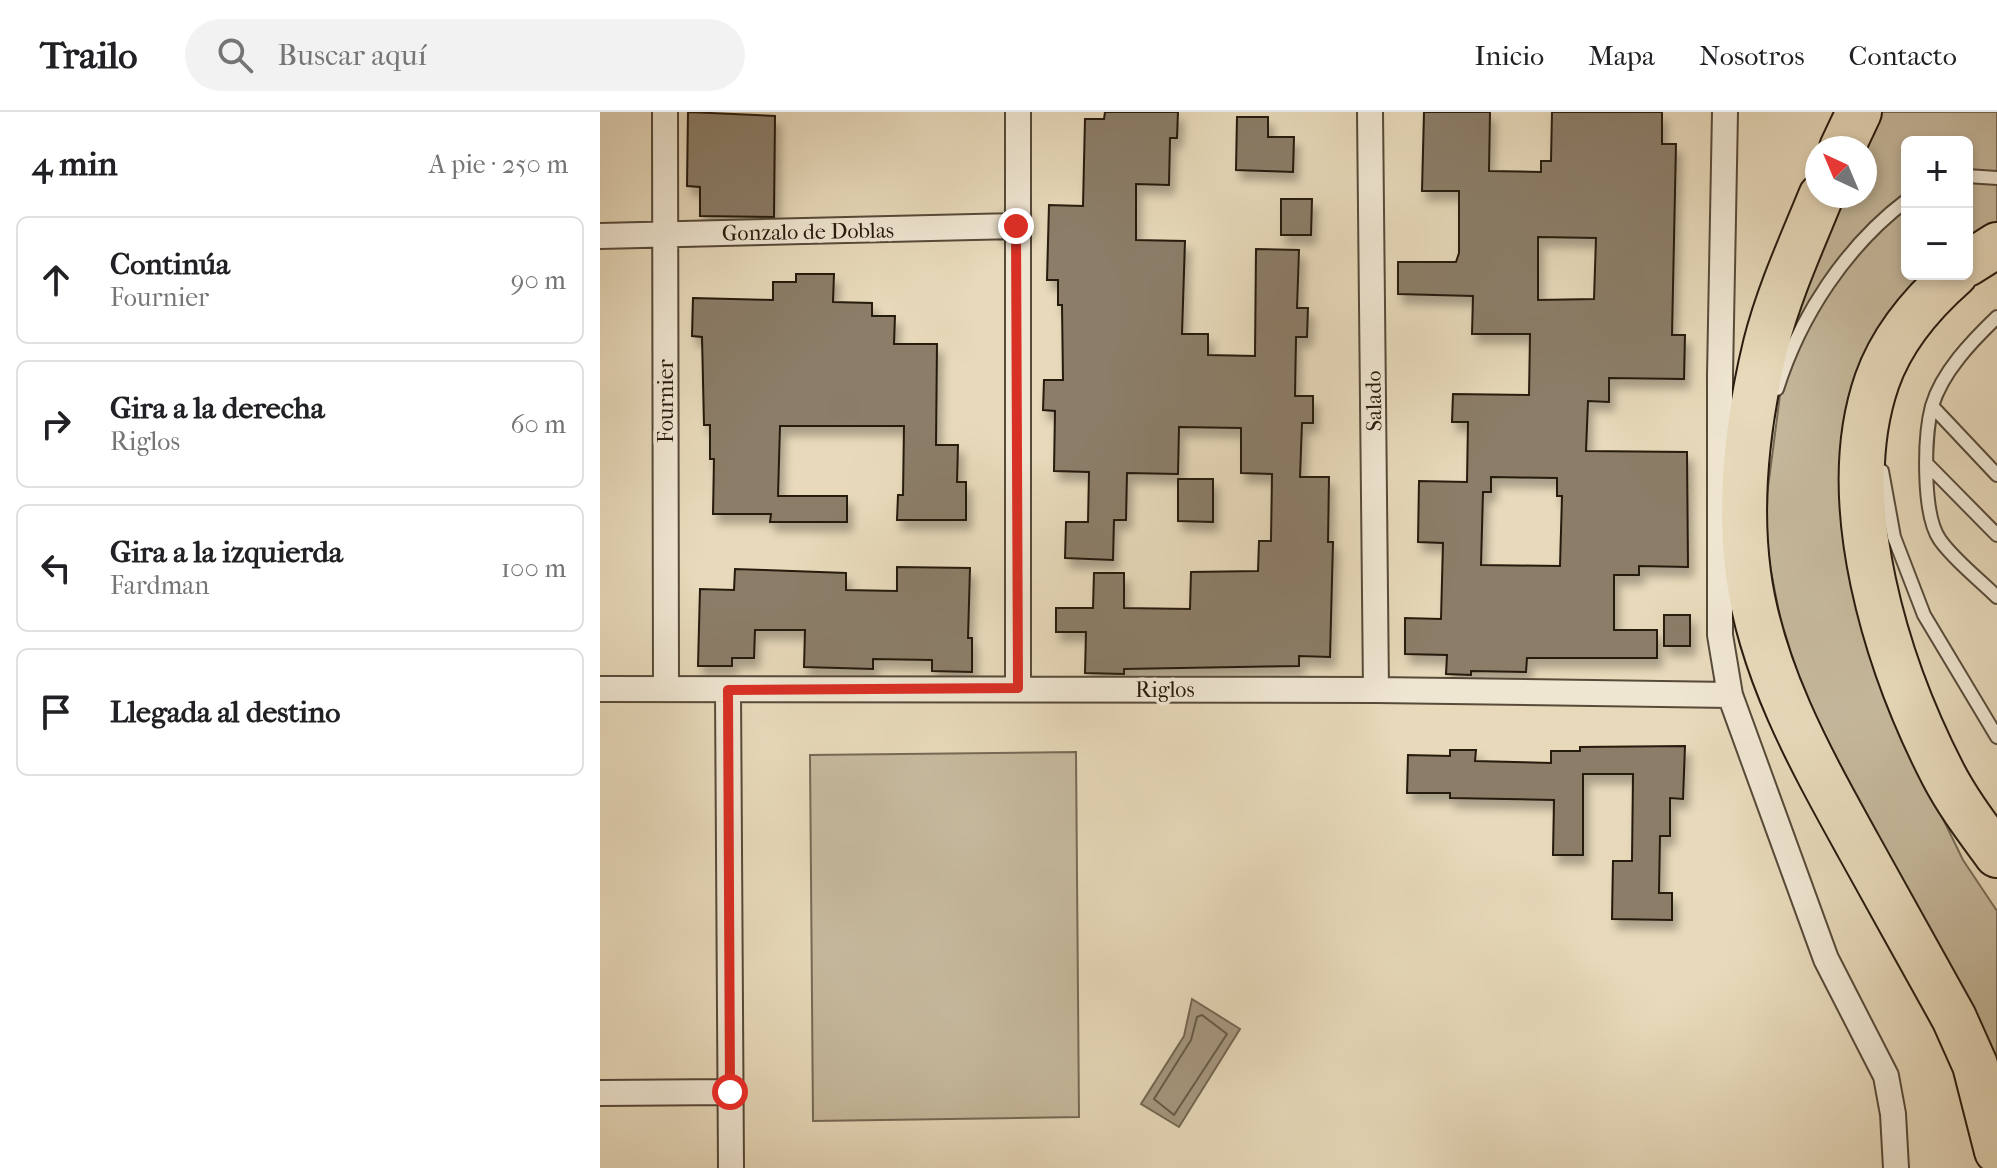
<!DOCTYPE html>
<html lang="es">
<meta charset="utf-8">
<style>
:root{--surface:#fff;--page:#f2f2f2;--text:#202124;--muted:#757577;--line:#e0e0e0}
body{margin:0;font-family:"IM FELL French Canon",serif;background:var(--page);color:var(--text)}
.controls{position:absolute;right:24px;top:24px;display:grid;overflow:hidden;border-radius:12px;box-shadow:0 4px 12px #0003}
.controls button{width:72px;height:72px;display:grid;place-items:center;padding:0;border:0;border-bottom:2px solid var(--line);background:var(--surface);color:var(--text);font:40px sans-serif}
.compass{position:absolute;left:1205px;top:24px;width:72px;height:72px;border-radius:50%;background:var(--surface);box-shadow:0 4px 12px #0003;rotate:316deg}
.stop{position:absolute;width:24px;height:24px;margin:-18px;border:6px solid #d93025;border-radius:50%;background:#fff}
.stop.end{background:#d93025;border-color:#fff;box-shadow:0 2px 8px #0008}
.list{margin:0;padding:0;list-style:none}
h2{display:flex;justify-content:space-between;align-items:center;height:104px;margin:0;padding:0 32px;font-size:34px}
h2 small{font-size:26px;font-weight:400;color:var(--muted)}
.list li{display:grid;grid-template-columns:52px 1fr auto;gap:24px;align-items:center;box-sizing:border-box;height:128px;margin:0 16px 16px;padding:0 16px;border:2px solid var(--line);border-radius:12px}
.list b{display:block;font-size:30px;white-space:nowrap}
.list p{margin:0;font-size:26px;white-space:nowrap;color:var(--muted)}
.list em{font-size:26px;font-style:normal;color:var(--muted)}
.icon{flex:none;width:44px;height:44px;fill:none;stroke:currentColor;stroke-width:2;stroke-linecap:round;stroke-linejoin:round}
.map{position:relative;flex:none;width:1397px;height:1056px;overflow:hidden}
header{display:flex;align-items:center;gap:48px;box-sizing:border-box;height:112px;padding:0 40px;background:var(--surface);border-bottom:2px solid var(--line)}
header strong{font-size:38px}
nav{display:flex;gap:44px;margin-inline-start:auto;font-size:28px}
.search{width:560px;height:72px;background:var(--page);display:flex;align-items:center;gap:20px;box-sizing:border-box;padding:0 28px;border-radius:44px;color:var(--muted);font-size:30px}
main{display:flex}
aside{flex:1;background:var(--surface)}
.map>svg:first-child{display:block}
</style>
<header>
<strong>Trailo</strong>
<div class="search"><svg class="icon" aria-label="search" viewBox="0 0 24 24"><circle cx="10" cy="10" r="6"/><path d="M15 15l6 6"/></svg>Buscar aquí</div>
<nav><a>Inicio</a><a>Mapa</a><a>Nosotros</a><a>Contacto</a></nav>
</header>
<main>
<aside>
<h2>4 min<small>A pie · 250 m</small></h2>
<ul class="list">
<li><svg class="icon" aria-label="ahead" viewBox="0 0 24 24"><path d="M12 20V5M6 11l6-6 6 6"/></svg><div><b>Continúa</b><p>Fournier</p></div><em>90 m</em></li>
<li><svg class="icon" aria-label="right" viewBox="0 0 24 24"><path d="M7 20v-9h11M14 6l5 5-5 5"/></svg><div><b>Gira a la derecha</b><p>Riglos</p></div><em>60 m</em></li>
<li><svg class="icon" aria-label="left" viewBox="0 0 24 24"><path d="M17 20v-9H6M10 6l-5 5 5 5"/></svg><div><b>Gira a la izquierda</b><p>Fardman</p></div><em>100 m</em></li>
<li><svg class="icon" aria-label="arrive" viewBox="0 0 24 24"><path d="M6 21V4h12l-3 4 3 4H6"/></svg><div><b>Llegada al destino</b></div></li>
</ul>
</aside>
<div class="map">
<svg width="1397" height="1056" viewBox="0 0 1397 1056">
<defs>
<filter id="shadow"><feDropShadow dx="5" dy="9" stdDeviation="4" flood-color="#0004"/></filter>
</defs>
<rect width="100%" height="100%" fill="#e7d9ba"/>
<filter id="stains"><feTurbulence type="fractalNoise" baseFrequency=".0025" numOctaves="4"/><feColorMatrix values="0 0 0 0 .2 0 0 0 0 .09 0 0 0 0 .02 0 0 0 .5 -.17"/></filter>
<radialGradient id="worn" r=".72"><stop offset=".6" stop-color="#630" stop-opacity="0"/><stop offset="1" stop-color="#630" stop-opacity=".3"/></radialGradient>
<path fill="#c6b99d" stroke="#766a56" stroke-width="2" d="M1280,0H1397V116L1367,131V30H1307V162H1328L1256,318L1327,674L1363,748L1397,799V977L1206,590L1180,505L1171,460L1166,419L1167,383L1192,191L1240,84H1265V36Z
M476,640L479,1005L213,1009L210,643Z"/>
<path fill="#a69880" stroke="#736652" stroke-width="2" d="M592,887L640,917L579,1015L541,992L584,924Z"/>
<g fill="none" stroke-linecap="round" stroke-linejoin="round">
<path stroke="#665947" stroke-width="2" d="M602,903L627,922L574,1003L554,987L591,928L597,905Z"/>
</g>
<path fill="#8b7d67" stroke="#271a0e" stroke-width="2" fill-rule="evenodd" filter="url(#shadow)" d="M88,0L175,4L174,105L100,104V75L87,74Z
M505,0H578L577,26H570L569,73L536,72V128L585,129L582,222H608V243L655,244L656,137L699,138L697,196H708L707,225H696L695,284H713V311H702L700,365H729L728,430H733L730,545L699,544V554L524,557V562L485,561L486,520H456V496H493L494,461H524V496L590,497L591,460L658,459L659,429H671L672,362L641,361V316L579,315L578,362L527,361L526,408H514L513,448L465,446L466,410H488L489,360L454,359L455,299L443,298L444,268H463L462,193H458V168H447L449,93L483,94L485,7H504Z
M824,0H890L889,59L941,60V49H951L952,0H1062V32H1076L1072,223H1085L1084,267L1009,266V290L988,289L986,339L1087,340L1088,455L1039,454V463H1014V518H1057V546H927L926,560L871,559V563L846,562L847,543L805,542V506L841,507L843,431L818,430L819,369L867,370L868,310H852L853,282L929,283L930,222H872L873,184L798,182V150H856L859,141V79H822ZM938,125L996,126L994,187L938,188ZM891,365L957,366V384H962L960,454L881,453L883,380H891Z
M637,5H668V25H694L693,60L636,58Z
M681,87H712L711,123H681Z
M196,162H234L233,190L272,191V204H295L294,232H337L336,333H358L357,370H366V408H297L298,383H303L304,314H180L178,384H247V410H170L171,402H113L114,347H110V313H104L102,225L92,224L93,186L173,188V170H196Z
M578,367H613V410L578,409Z
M297,455L370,456L368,526H372V560L332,559V548L273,547V557L204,555L205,518H155L154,546H132V554H98L100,477L134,478L135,457L246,461V478L297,479Z
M1064,503H1090V534H1064Z
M1085,634L1083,687L1070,686V724H1060L1059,781H1072V808L1012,807L1013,749H1032L1033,662H983V743H953L954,688L850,686V681H807L808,643L850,644V638H876L875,649L951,651V639H980V635Z"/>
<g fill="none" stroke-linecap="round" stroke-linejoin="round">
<g stroke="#574a39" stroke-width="16">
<path id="lane" d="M1367,64L1397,66
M1397,205C1372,229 1342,260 1332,294C1324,324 1322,403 1340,428C1355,449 1379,467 1397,485
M1177,277C1200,204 1246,134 1307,88
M1332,294L1397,363
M1327,352L1397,423
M1282,359L1294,425L1324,503L1397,625"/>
</g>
<g stroke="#574a39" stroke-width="28">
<path id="street" d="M65,0L66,577
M770,0L776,578
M1125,0L1120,263V523L1130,583L1226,847L1286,964L1293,1002L1296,1056
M0,124L416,114
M418,576V0
M0,577L776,578L1130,583
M128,578L131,1056
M0,981L130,980"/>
</g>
<g stroke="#271a0e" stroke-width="48">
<path id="highway" d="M1242,36L1259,0
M1221,84C1201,133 1179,181 1166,232C1148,306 1138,385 1148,461C1161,560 1212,650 1259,735C1291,792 1322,849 1354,906L1375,953L1397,1039
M1367,152L1397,133
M1355,162C1322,191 1292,226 1277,269C1235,390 1287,553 1343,662C1358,691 1378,717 1397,743"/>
</g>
<use href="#lane" stroke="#efe6d2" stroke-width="12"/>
<use href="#street" stroke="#efe6d2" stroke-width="24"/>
<use href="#highway" stroke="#e7d9ba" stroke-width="44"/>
</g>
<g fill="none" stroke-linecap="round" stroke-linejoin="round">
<path stroke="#d93025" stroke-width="10" d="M130,980L128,578L418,576L416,114"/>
</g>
<g text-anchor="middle" stroke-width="7" stroke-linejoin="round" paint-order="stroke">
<g font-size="22" fill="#271a0e" stroke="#efe6d2">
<text transform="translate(208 119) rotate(-1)" y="8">Gonzalo de Doblas</text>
<text transform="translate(65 289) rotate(-90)" y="8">Fournier</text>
<text transform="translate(773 289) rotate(-91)" y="8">Salado</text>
<text x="565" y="585">Riglos</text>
</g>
</g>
<rect width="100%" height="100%" filter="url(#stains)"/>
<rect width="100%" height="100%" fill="url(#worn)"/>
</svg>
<div class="controls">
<button>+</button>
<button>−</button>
</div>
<svg class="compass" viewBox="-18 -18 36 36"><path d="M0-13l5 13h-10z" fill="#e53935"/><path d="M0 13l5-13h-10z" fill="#757577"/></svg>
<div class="stop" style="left:130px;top:980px"></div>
<div class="stop end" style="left:416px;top:114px"></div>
</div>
</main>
